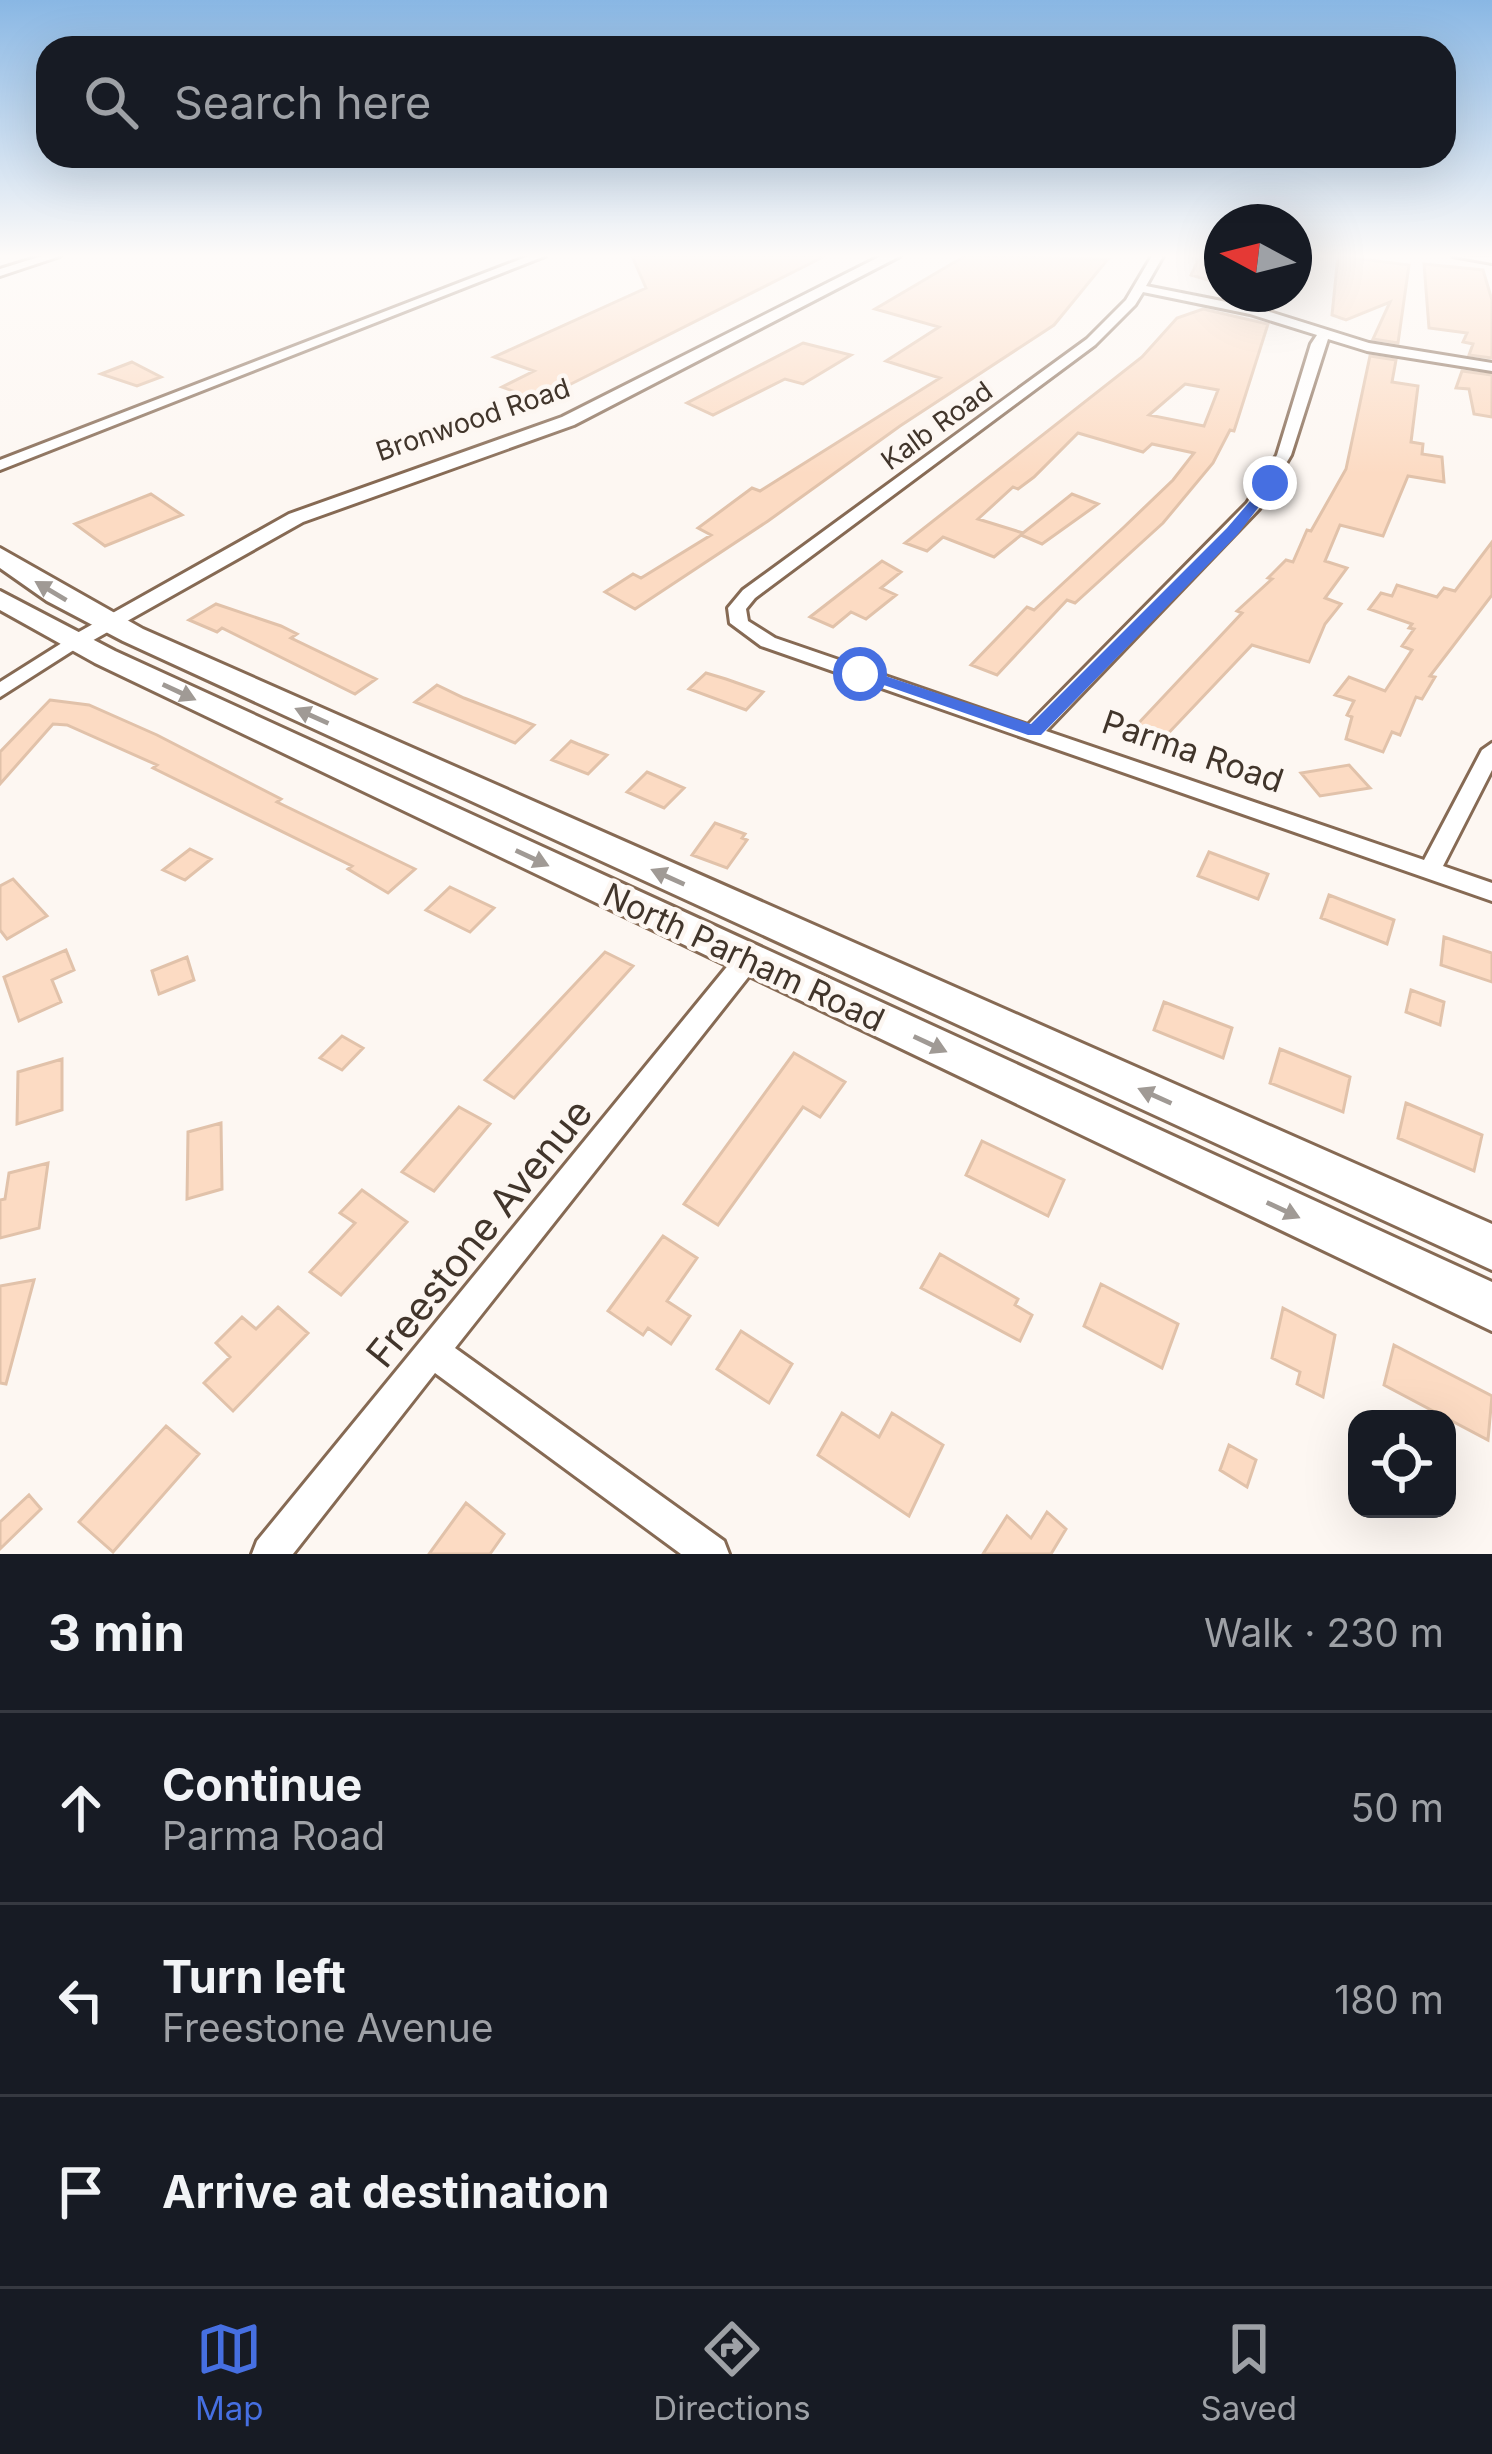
<!DOCTYPE html>
<meta charset="utf-8">
<style>
:root{--surface:#171b24;--page:#20242c;--text:#f1f3f6;--muted:#9ea1a6;--line:#363941;--accent:#466fe1}
body{margin:0;font-family:Inter,sans-serif;background:var(--page);color:var(--text)}
.controls{position:absolute;right:36px;bottom:36px;display:grid;overflow:hidden;border-radius:24px;box-shadow:0 12px 48px #0002}
.controls button{width:108px;height:108px;display:grid;place-items:center;padding:0;border:0;border-bottom:3px solid var(--line);background:var(--surface);color:var(--text);font:60px sans-serif}
.compass{position:absolute;left:1204px;top:204px;width:108px;height:108px;border-radius:50%;background:var(--surface);box-shadow:0 12px 48px #0002;rotate:277deg}
.stop{position:absolute;width:36px;height:36px;margin:-27px;border:9px solid #466fe1;border-radius:50%;background:#fff}
.stop.end{background:#466fe1;border-color:#fff;box-shadow:0 3px 12px #0008}
.list{margin:0;padding:0;list-style:none}
h2{display:flex;justify-content:space-between;align-items:center;height:156px;margin:0;padding:0 48px;font-size:51px}
h2 small{font-size:39px;font-weight:400;color:var(--muted)}
.list li{display:grid;grid-template-columns:78px 1fr auto;gap:36px;align-items:center;box-sizing:border-box;height:192px;padding:0 48px;border-top:3px solid var(--line)}
.list b{display:block;font-size:45px;white-space:nowrap}
.list p{margin:0;font-size:39px;white-space:nowrap;color:var(--muted)}
.list em{font-size:39px;font-style:normal;color:var(--muted)}
.icon{flex:none;width:66px;height:66px;fill:none;stroke:currentColor;stroke-width:2;stroke-linecap:round;stroke-linejoin:round}
.map{position:relative;flex:none;width:1492px;height:1554px;overflow:hidden}
.search{position:absolute;background:var(--surface);box-shadow:0 12px 48px #0002;left:36px;right:36px;top:36px;height:132px;display:flex;align-items:center;gap:30px;box-sizing:border-box;padding:0 42px;border-radius:36px;color:var(--muted);font-size:45px}
.sheet{height:732px;background:var(--surface)}
nav{display:flex;justify-content:space-around;align-items:center;box-sizing:border-box;height:168px;border-top:3px solid var(--line);background:var(--surface);font-size:33px;color:var(--muted)}
nav a{display:grid;justify-items:center;gap:6px}
nav .on{color:var(--accent)}
.map>svg:first-child{display:block}
</style>
<div class="map">
<svg width="1492" height="1554" viewBox="0 0 1492 1554">
<rect width="100%" height="100%" fill="#fdf7f2"/>
<path fill="#fcdbc3" stroke="#e1c2aa" stroke-width="3" fill-rule="evenodd" d="M632,256H825L567,386L534,399L502,387L534,371L494,357L646,288Z
M965,256L1108,259L1054,325L900,426L768,521L635,609L605,592L633,574L641,578L711,535L698,528L752,488L760,491L940,378L886,361L939,327L875,309Z
M1200,256H1222V284L1191,275Z
M1338,256L1409,265L1398,343L1373,339L1390,302L1346,320L1332,315Z
M1424,264L1483,270L1492,300V358L1469,355L1473,344L1463,342L1467,333L1429,328Z
M1203,309L1268,324L1234,431L1230,430L1213,463L1163,523L1075,603L1067,600L997,675L971,665L1027,607L1034,610L1123,528L1173,480L1194,453L1152,444L1143,452L1078,433L1034,477L1018,489L1013,487L978,519L1023,533L1072,494L1098,504L1042,544L1021,535L994,557L943,537L927,551L905,543L1142,357L1177,318ZM1185,384L1218,390L1204,426L1149,415Z
M803,343L851,355L803,384L785,379L713,415L687,403Z
M1370,356L1396,360L1392,382L1418,386L1411,442L1423,444L1422,454L1442,457L1444,482L1408,476L1383,536L1340,525L1325,561L1347,568L1325,598L1341,604L1325,624L1309,662L1252,645L1161,741L1134,728L1242,613L1237,611L1272,579L1268,578L1286,560L1293,562L1307,530L1311,531L1346,469Z
M132,362L161,377L137,386L101,374Z
M1462,371L1492,375V417L1474,414L1469,389L1456,388Z
M151,494L182,515L105,546L75,524Z
M1492,542V595L1430,676L1435,677L1422,699L1416,697L1400,735L1392,732L1383,752L1346,739L1352,717L1347,715L1354,701L1335,695L1349,677L1385,691L1412,650L1402,646L1414,629L1409,628L1412,624L1369,609L1381,593L1392,596L1397,585L1437,597L1444,588L1455,591Z
M882,561L901,572L881,588L896,595L866,619L851,612L833,627L810,617Z
M216,604L281,626L297,634L291,638L376,679L355,694L222,628L217,632L189,620Z
M706,673L726,679L763,692L746,710L689,689Z
M437,685L464,698L534,725L515,743L415,702Z
M50,700L89,705L157,735L281,799L277,802L415,869L388,893L348,869L352,866L153,768L157,765L67,725L53,724L0,784V752Z
M571,741L578,744L607,755L588,774L552,760Z
M1349,765L1370,788L1320,796L1301,773Z
M647,772L684,788L664,808L627,792Z
M715,823L745,834L742,838L747,840L727,868L692,855Z
M190,849L211,859L185,880L163,870Z
M1209,852L1268,874L1258,899L1198,876Z
M13,879L47,916L7,939L0,930V886Z
M450,887L494,908L470,932L426,910Z
M1329,895L1394,920L1387,944L1321,918Z
M1444,937L1492,953V982L1441,965Z
M66,950L74,970L52,980L61,1002L19,1021L4,977Z
M605,952L633,966L514,1098L485,1080Z
M187,957L194,980L159,994L152,971Z
M1411,990L1444,1002L1440,1025L1406,1012Z
M1164,1002L1232,1028L1223,1058L1154,1030Z
M342,1036L363,1048L342,1070L320,1058Z
M1280,1049L1350,1077L1343,1112L1270,1083Z
M794,1053L845,1082L820,1117L803,1107L718,1225L684,1204Z
M62,1059V1110L17,1124L18,1072Z
M1406,1103L1482,1135L1474,1171L1398,1138Z
M459,1107L490,1124L434,1191L402,1172Z
M221,1123L222,1189L187,1199L188,1132Z
M982,1141L1064,1180L1048,1216L966,1175Z
M48,1163L39,1228L0,1238V1200L5,1199L9,1173Z
M362,1190L407,1222L341,1295L310,1272L355,1223L340,1213Z
M663,1236L697,1258L667,1301L690,1316L671,1344L648,1328L643,1335L608,1311Z
M940,1254L1018,1299L1015,1305L1032,1315L1020,1341L921,1288Z
M34,1280L6,1384L0,1383V1286Z
M1101,1284L1178,1324L1162,1368L1084,1326Z
M278,1307L308,1333L233,1411L204,1383L230,1357L216,1343L242,1317L256,1329Z
M1283,1308L1335,1335L1323,1397L1297,1384L1300,1372L1272,1358Z
M741,1331L792,1364L769,1403L717,1369Z
M1394,1345L1492,1396L1488,1440L1384,1385Z
M842,1413L879,1437L892,1413L943,1445L909,1516L818,1455Z
M166,1426L199,1454L113,1552L79,1522Z
M1229,1445L1256,1460L1247,1487L1220,1470Z
M29,1495L41,1509L0,1549V1522Z
M466,1503L504,1534L490,1554H429Z
M1047,1512L1066,1529L1051,1554H983L1007,1516L1031,1538Z"/>
<g fill="none" stroke-linecap="round" stroke-linejoin="round">
<g stroke="#866a54" stroke-width="6">
<path id="minor" d="M42,256H60L0,276V269Z
M529,256H545L0,470V460Z
M1152,256H1163L1146,286L1257,308L1369,343L1492,363V371L1367,351L1328,339L1291,455L1259,509L1046,731L1424,860L1482,750L1492,743V770L1443,866L1492,883V901L761,646L730,623L728,608L743,590L1087,339L1126,300ZM1143,292L1250,314L1317,335L1311,344L1277,455L1247,503L1028,725L775,638L748,621L746,609L755,598L1095,345L1135,305Z
M1453,256L1492,257V263Z
M73,636L80,638L82,642L80,646L0,697V682Z
M748,949L757,952L760,959L757,966L455,1348L724,1541L729,1554H681L435,1373L293,1554H252L257,1541L739,952Z"/>
</g>
<g stroke="#866a54" stroke-width="6">
<path id="tertiary" d="M881,256H900L574,425L303,522L81,647H65L61,642L289,514L562,417Z"/>
</g>
<g stroke="#866a54" stroke-width="6">
<path id="trunk" d="M0,548L143,629L1492,1224V1270L123,641L47,601L0,568Z
M0,591L115,651L1492,1282V1331L95,663L0,610Z"/>
</g>
<use href="#minor" fill="#fff" fill-rule="evenodd"/>
<use href="#tertiary" fill="#fff" fill-rule="evenodd"/>
<use href="#trunk" fill="#fff" fill-rule="evenodd"/>
</g>
<defs><path id="oneway-solid" d="M-6-.8H1V-3.2L6.5 0L1 3.2V.8H-6Z" transform="scale(3)"/></defs>
<g fill="#a09a95">
<use href="#oneway-solid" transform="translate(51 591) rotate(-149)"/>
<use href="#oneway-solid" transform="translate(179 692) rotate(25)"/>
<use href="#oneway-solid" transform="translate(312 716) rotate(-156)"/>
<use href="#oneway-solid" transform="translate(532 858) rotate(25)"/>
<use href="#oneway-solid" transform="translate(668 877) rotate(-156)"/>
<use href="#oneway-solid" transform="translate(930 1044) rotate(25)"/>
<use href="#oneway-solid" transform="translate(1155 1096) rotate(-156)"/>
<use href="#oneway-solid" transform="translate(1283 1210) rotate(25)"/>
</g>
<linearGradient id="sky" x2="0" y2="1"><stop stop-color="#89b7e4"/><stop offset="0.54" stop-color="#fefbf9"/><stop offset="1" stop-color="#fefbf9" stop-opacity="0"/></linearGradient>
<rect width="1492" height="474" fill="url(#sky)"/>
<path fill="#466fe1" d="M1270,478L1277,483L1238,534L1041,735H1028L852,674L867,670L1031,724L1227,528Z"/>
<g text-anchor="middle" stroke-width="9" stroke-linejoin="round" paint-order="stroke">
<g font-size="27" fill="#41352b" stroke="#fdf7f2">
<text transform="translate(473 420) rotate(-19)" y="9">Bronwood Road</text>
<text transform="translate(937 426) rotate(-36)" y="9">Kalb Road</text>
</g>
<g font-size="33" fill="#41352b" stroke="#fdf7f2">
<text transform="translate(1193 751) rotate(19)" y="12">Parma Road</text>
<text transform="translate(744 957) rotate(25)" y="12">North Parham Road</text>
</g>
<g font-size="39" fill="#41352b" stroke="#fdf7f2">
<text transform="translate(479 1233) rotate(-51)" y="14">Freestone Avenue</text>
</g>
</g>
</svg>
<div class="controls">
<button><svg class="icon" aria-label="locate" viewBox="0 0 24 24"><circle cx="12" cy="12" r="6"/><path d="M12 2v4M12 18v4M2 12h4M18 12h4"/></svg></button>
</div>
<svg class="compass" viewBox="-18 -18 36 36"><path d="M0-13l5 13h-10z" fill="#e53935"/><path d="M0 13l5-13h-10z" fill="#9ea1a6"/></svg>
<div class="stop" style="left:860px;top:674px"></div>
<div class="stop end" style="left:1270px;top:483px"></div>
<div class="search"><svg class="icon" aria-label="search" viewBox="0 0 24 24"><circle cx="10" cy="10" r="6"/><path d="M15 15l6 6"/></svg>Search here</div>
</div>
<section class="sheet">
<h2>3 min<small>Walk · 230 m</small></h2>
<ul class="list">
<li><svg class="icon" aria-label="ahead" viewBox="0 0 24 24"><path d="M12 20V5M6 11l6-6 6 6"/></svg><div><b>Continue</b><p>Parma Road</p></div><em>50 m</em></li>
<li><svg class="icon" aria-label="left" viewBox="0 0 24 24"><path d="M17 20v-9H6M10 6l-5 5 5 5"/></svg><div><b>Turn left</b><p>Freestone Avenue</p></div><em>180 m</em></li>
<li><svg class="icon" aria-label="arrive" viewBox="0 0 24 24"><path d="M6 21V4h12l-3 4 3 4H6"/></svg><div><b>Arrive at destination</b></div></li>
</ul>
</section>
<nav>
<a class="on"><svg class="icon" aria-label="map" viewBox="0 0 24 24"><path d="M3 6l6-2 6 2 6-2v14l-6 2-6-2-6 2zM9 4v14M15 6v14"/></svg>Map</a>
<a><svg class="icon" aria-label="directions" viewBox="0 0 24 24"><path d="M12 3l9 9-9 9-9-9zM9 14v-3h6M13 9l2 2-2 2"/></svg>Directions</a>
<a><svg class="icon" aria-label="saved" viewBox="0 0 24 24"><path d="M7 4h10v16l-5-4-5 4z"/></svg>Saved</a>
</nav>
